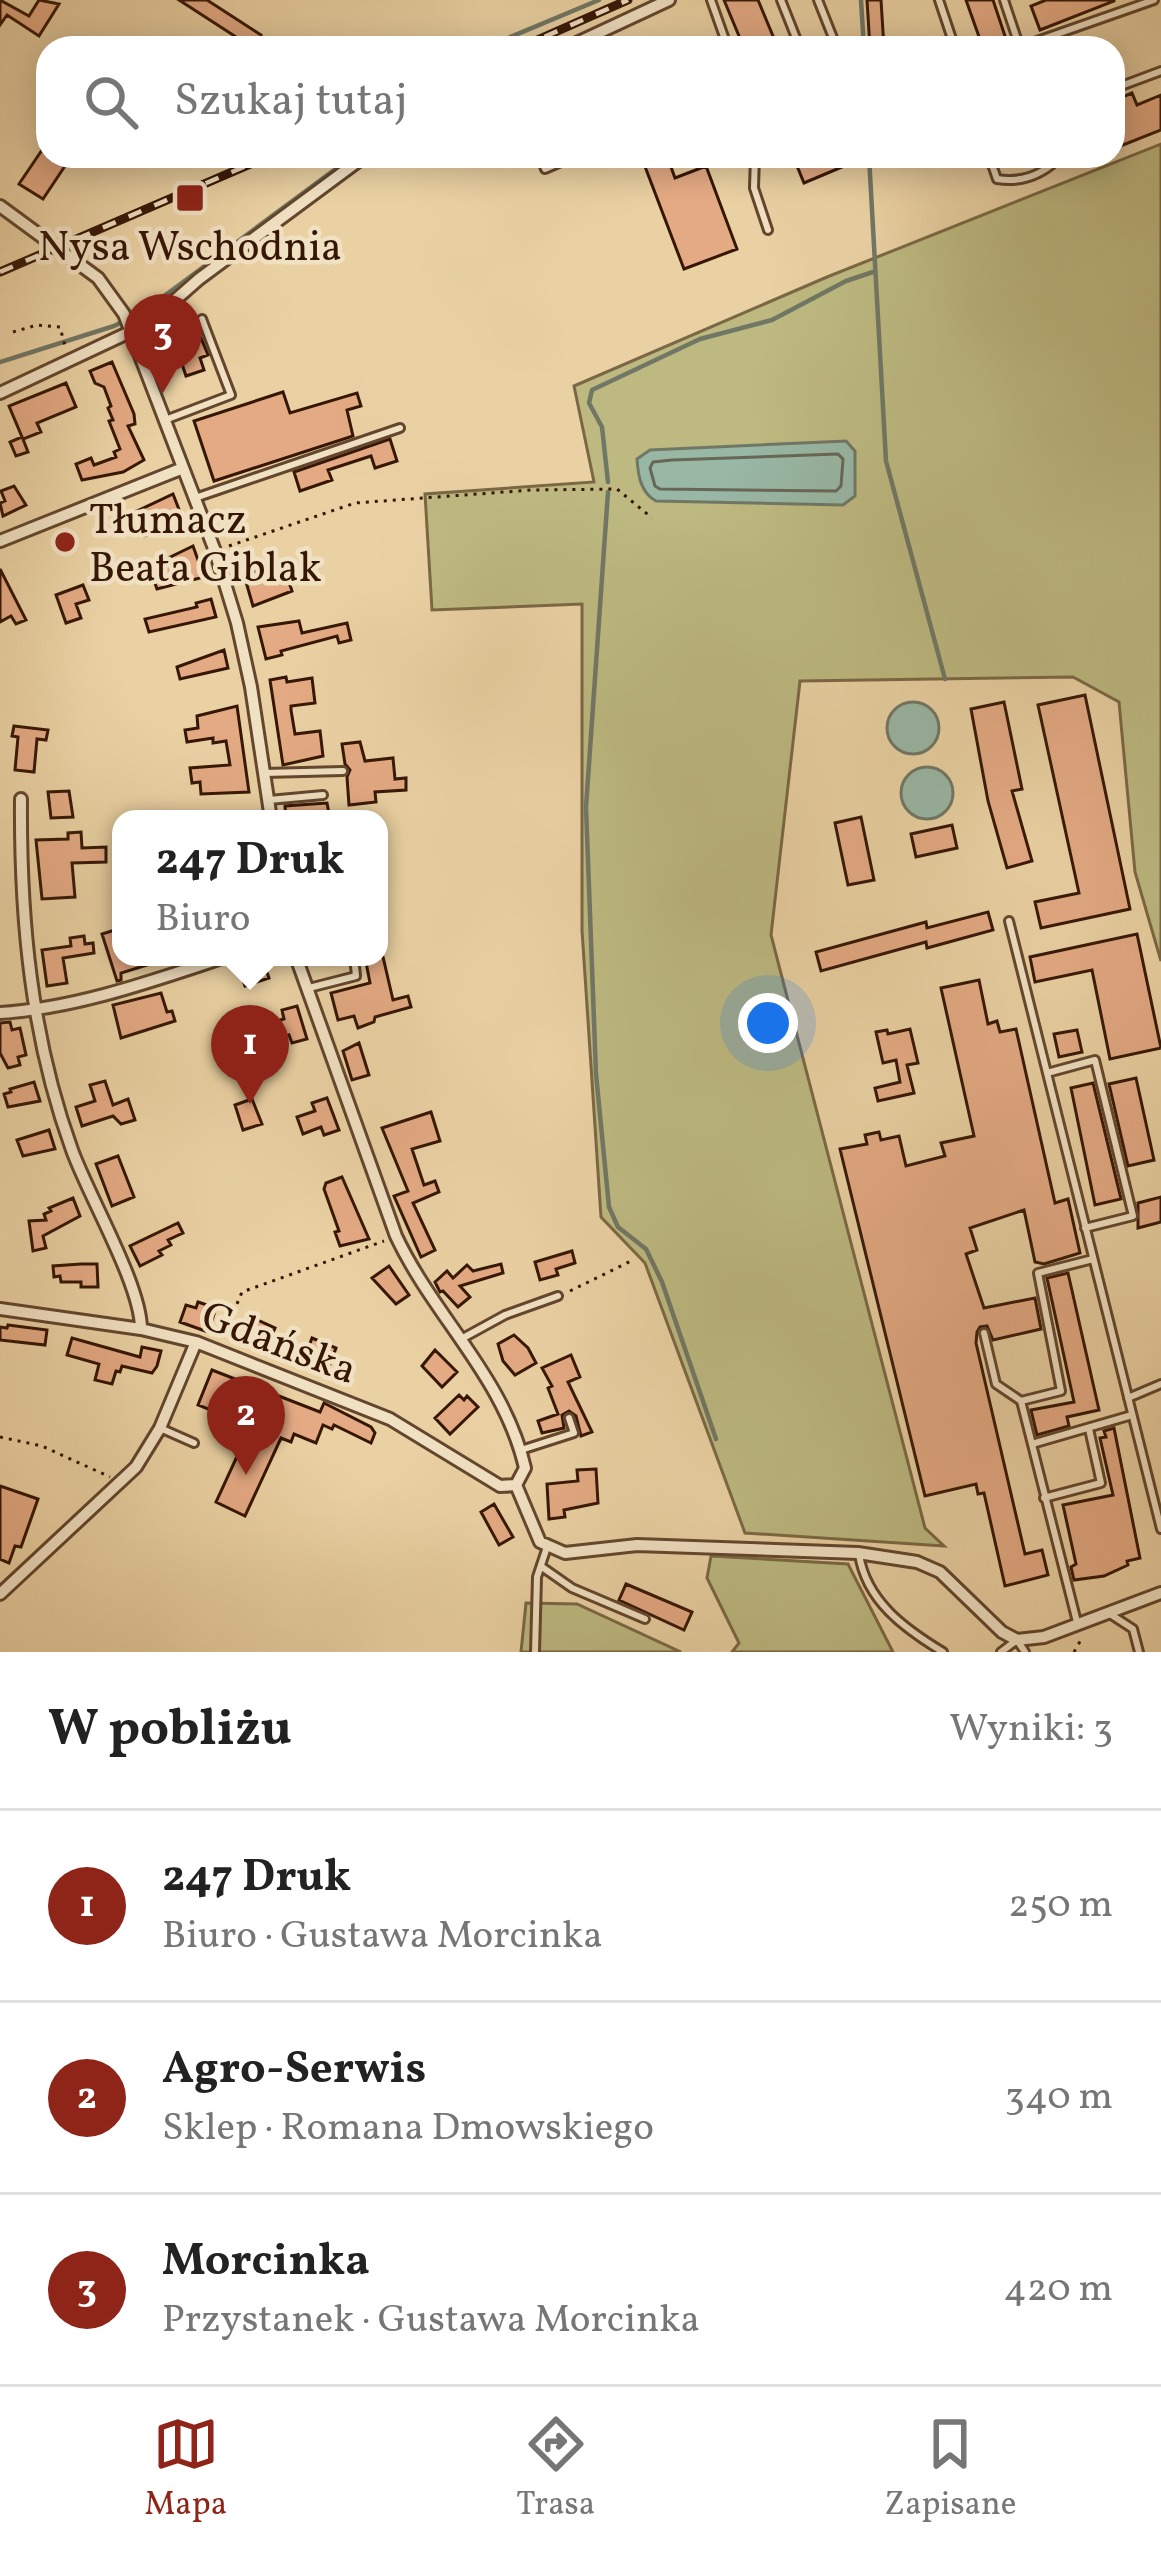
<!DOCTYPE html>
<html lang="pl">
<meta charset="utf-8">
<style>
:root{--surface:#fff;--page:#f2f2f2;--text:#222;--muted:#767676;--line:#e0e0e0;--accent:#8f2418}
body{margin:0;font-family:Vollkorn,serif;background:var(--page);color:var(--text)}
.you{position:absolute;left:768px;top:1023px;width:42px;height:42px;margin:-30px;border:9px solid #fff;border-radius:50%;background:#1a73e8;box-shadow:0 0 0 18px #1a73e833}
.badge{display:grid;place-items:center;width:78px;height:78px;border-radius:50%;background:var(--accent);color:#fff;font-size:39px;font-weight:700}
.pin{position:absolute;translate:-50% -99px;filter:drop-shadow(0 3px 6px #0008)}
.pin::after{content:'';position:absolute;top:63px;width:42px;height:36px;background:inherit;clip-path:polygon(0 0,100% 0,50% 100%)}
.popup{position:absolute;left:112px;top:810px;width:276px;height:156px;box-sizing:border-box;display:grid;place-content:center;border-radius:24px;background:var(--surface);filter:drop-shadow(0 3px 9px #0005);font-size:39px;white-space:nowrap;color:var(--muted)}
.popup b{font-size:45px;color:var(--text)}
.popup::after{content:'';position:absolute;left:50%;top:100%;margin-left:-24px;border:24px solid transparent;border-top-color:var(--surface)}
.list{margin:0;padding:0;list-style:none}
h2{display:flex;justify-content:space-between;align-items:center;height:156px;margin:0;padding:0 48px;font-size:51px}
h2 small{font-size:39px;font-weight:400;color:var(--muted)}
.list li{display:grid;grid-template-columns:78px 1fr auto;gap:36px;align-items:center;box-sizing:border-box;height:192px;padding:0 48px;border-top:3px solid var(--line)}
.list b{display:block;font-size:45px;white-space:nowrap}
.list p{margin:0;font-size:39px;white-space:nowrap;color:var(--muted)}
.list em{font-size:39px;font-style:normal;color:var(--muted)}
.icon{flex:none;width:66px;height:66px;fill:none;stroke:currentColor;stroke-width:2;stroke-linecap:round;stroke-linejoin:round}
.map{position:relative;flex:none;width:1161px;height:1652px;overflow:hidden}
.search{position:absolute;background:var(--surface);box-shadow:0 6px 30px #0003;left:36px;right:36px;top:36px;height:132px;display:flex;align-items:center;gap:30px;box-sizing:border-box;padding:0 42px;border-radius:36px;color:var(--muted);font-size:45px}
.sheet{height:732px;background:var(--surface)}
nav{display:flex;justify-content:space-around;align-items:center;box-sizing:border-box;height:168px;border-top:3px solid var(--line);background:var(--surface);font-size:33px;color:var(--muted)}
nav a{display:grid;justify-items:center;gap:6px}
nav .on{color:var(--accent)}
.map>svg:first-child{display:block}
</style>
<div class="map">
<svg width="1161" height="1652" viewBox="0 0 1161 1652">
<rect width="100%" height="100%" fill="#ead1a3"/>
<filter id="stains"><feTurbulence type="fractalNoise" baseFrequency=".00167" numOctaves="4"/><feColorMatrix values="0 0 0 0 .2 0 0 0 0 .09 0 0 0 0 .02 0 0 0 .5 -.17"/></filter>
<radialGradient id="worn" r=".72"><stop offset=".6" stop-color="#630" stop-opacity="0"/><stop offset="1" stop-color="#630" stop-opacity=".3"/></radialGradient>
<path fill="#bdb981" stroke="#7a6844" stroke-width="3" d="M1161,144V961L1135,872L1119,702L1073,677L800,681L771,935L925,1528L944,1546L745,1533L645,1263L601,1217L582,930V604L432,610L425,494L594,482L574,386L827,277Z
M711,1556L848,1564L893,1652H732L739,1643L707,1578Z
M526,1603L577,1604L681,1652H521Z"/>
<path fill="#98b7a5" stroke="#717765" stroke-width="3" d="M846,441L855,451V496L843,505L656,501C641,493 638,476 637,459L650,450Z
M887 728a26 26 0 1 1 52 0a26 26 0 1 1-52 0Z
M901 793a26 26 0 1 1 52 0a26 26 0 1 1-52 0Z"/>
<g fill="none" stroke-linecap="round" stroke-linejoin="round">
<path stroke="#676756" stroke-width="3" d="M838,454L843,459L841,486L836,491L660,489L655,486L650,468L653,462L672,460Z"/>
<path stroke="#717765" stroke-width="4.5" d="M861,0L864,48
M484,48L599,0
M869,156L886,461L945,679
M0,362L114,326L144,311L353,156
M608,482L602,427L589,403L592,390L700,339L772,320L846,281L873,272
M608,492L586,807L596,1074L609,1207L618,1227L646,1249L662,1282L716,1439"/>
</g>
<path fill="#e4aa84" stroke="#361706" stroke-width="3" d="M0,0L29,16L39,0L59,4L39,36L7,15L0,25Z
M179,0H207L261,35L253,48Z
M724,0H758L778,48H744Z
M867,0H881L884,48H870Z
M966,0H993L1009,48H983Z
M1046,0H1114V1L1040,30L1031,6Z
M1132,93L1137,105L1161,95V130L1113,149V114L1119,112L1115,100Z
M42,150L65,166L43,199L19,184Z
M641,156H667L675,178L706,166L737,249L684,269Z
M793,156H868L804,183Z
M201,338L208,355L200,358L204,370L186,376L178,352L187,349L185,343Z
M112,362L134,414L135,424L128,426L144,460L123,472L82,480L76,464L91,458L94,465L116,457L114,452L120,449L109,421L113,420L108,408L111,406L104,387L95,383L90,371Z
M66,383L76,407L37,423L41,432L23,439L28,452L16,456L10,442L22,437L9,406Z
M283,392L290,413L357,393L361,406L347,410L353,436L214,481L194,421Z
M390,439L397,461L375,468L371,456L328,470L332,480L300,491L294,472Z
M14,486L26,505L3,516L0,503L5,501L1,491Z
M173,494L185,525L144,536L135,512Z
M193,546L204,577L157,589L153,578L160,575L156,564Z
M277,565L282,581L288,579L292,591L253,606L244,575Z
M0,569L26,620L16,624L11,616L0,622Z
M83,585L89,600L76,604L81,618L66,623L56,595Z
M211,599L216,617L149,632L145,619L197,607L196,603Z
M299,621L302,633L347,623L351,640L339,643L337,636L281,651L282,655L266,659L258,627Z
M224,650L228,668L180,679L177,667Z
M286,677L287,682L312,678L315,703L291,706V710L295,734L320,731L323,756L283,765L270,680Z
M1085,695L1130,909L1041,928L1035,902L1079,893L1038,705Z
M1004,702L1022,789L1012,791L1032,861L1007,868L988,801L971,709Z
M237,706L249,792L201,794L200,782L192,783L190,768L230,765L226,741L213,743V738L187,742L185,730L198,728L197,716Z
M14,726L48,730L46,740L37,739L34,772L15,770L18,737L12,736Z
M360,742L365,761L393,758L395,779L406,778V790L375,792L376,802L349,805L347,777L350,770L345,764L342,744Z
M69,791L73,817L51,818L48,792Z
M327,803L330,819H286L285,806Z
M861,817L874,880L848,885L835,823Z
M952,825L957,848L916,857L911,834Z
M81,832L82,848L106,847V862L72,863L75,897L42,899L36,840L68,839V833Z
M988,912L993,930L927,948L926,942L821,971L816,952L926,922L927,928Z
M115,930L121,957L163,960L121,973V980L117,981L102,934Z
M1137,934L1161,1048L1110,1059L1092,970L1035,982L1030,957Z
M84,936L85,944L93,943L94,953L63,958L67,983L47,986L42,950L71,946L70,938Z
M365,957H383L393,1000L408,996L411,1007L375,1017L374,1022L358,1028L354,1016L338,1020L331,993L370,983Z
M263,961L269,978L245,986L239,968Z
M979,980L988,1024L997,1021L1000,1032L1016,1029L1055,1203L1068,1199L1080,1253L1044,1264L1035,1262L1024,1210L970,1228L977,1250L966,1254L984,1308L1035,1298L1041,1329L993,1340L987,1326L980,1327L977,1332L976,1343L1025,1554L1042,1550L1048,1575L1005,1586L984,1493L978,1494L976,1484L925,1496L840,1149L867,1144L865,1135L879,1132L881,1140L899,1136L906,1166L945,1156L941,1143L974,1136L941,988Z
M161,993L167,1012L172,1011L175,1021L121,1038L113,1005Z
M297,1006L307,1039L292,1043L289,1035L271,1041L266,1024L284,1019L282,1010Z
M10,1022L12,1030L20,1028L26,1055L18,1057L20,1065L8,1068L0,1053V1023Z
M910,1029L918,1063L907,1065L914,1093L878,1101L875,1088L900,1082L896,1060L883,1063L876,1032L887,1030L888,1034Z
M1077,1030L1082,1052L1059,1057L1054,1034Z
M359,1043L369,1075L352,1080L343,1051Z
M1136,1078L1154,1160L1128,1166L1109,1084Z
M105,1081L113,1105L128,1099L135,1120L121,1124L113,1116L82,1126L76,1107L95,1101L90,1085Z
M34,1082L40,1101L8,1107L4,1094L11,1092L10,1089Z
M1093,1083L1121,1199L1095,1205L1071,1088Z
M327,1098L339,1130L324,1135L321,1127L303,1134L297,1117L315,1111L312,1103Z
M252,1099L262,1124L243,1130L235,1105Z
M431,1112L440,1141L412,1149L424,1185L435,1181L439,1192L413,1203L435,1250L421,1257L394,1196L408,1191L382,1128Z
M49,1130L55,1149L23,1156L17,1140Z
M118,1156L134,1197L112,1206L96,1164Z
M342,1177L369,1239L340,1246L335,1232L339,1231L324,1189L326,1183Z
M1161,1197V1222L1138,1228V1203Z
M73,1198L80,1216L43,1236L46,1248L33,1251L29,1221L46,1220L44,1214L51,1211L49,1208Z
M178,1223L183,1233L168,1240L171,1245L159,1251L162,1255L140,1266L130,1246Z
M572,1251L575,1263L556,1269L558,1275L540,1280L535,1262Z
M81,1264H97L98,1287H81V1282H61L60,1276L54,1277L53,1266Z
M501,1264L503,1273L460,1286L470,1297L458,1307L443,1291L440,1292L435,1282L447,1271L453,1278L467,1265L473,1271Z
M389,1266L409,1295L396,1304L372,1278Z
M1068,1273L1099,1410L1067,1417L1069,1426L1037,1435L1031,1410L1074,1402L1047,1278Z
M198,1302L216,1308L208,1332L180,1322L186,1305L196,1308Z
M253,1318L275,1328L267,1345L245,1335Z
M8,1325L47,1330L45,1345L0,1340V1327L7,1328Z
M514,1335L528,1348L536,1363L515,1375L503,1361L498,1344Z
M72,1338L140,1357L142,1347L161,1351L157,1366L152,1373L122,1366L120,1372L116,1371L112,1384L95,1380L99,1364L67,1355Z
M312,1338L336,1348L328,1369L304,1360Z
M435,1350L457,1372L442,1387L422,1366Z
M571,1355L580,1377L568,1382L592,1432L581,1436L576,1416L569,1411L562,1415L564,1428L542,1433L538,1421L558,1414L548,1388L552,1386L542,1368Z
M212,1370L320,1412L324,1403L371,1427L375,1433L371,1443L334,1425L332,1429L323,1425L316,1443L294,1434L291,1442L281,1438L245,1516L216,1502L251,1426L198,1405Z
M459,1395L464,1400L467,1396L478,1407L450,1434L435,1418Z
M1114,1428L1140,1558L1127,1561L1128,1565L1104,1576L1074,1580L1071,1567L1076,1564L1063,1505L1113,1495L1100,1438L1106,1437L1104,1431Z
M596,1469L598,1503L564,1510L565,1517L549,1519L547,1484L578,1481L577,1470Z
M0,1486L38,1499L21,1547L15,1546L9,1563L0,1559Z
M494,1504L513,1537L499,1545L481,1512Z
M626,1584L692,1612L684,1630L619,1600Z"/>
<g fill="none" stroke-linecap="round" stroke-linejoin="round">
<g stroke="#63462d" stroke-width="12">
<path id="service" d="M711,0L728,48
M781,0L800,48
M818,0L837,48
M939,0L955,48
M1004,0L1020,48
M1020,47L1154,0
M1113,89L1161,71
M540,156L545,169L575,156
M755,156L754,188L768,230
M989,156L997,179C1022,183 1044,174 1061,156
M165,420L231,395L202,319
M195,498L400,428
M264,773L343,771
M269,800L323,795
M1009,921L1161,1529
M309,988L356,976L354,957
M1047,1073L1095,1060L1133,1216L1085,1228
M984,1333L996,1384L1021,1401
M463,1338L505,1315L558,1296
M1128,1398L1161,1384
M160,1428L194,1443
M1032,1444L1132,1415
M521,1450L574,1433L569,1418
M1044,1498L1101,1483L1089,1429
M859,1554C866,1601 905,1629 943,1652
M542,1567L572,1588L645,1619
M1110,1614L1133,1629L1139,1652
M1077,1622L1021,1401L1061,1391L1038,1273L1093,1259
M535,1652L537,1577L547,1547
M1001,1652L1017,1640L1025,1652"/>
</g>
<g stroke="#63462d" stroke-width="16">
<path id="minor" d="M566,48L669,0
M0,206L98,278L124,314L215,551L237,623L251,687L271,819
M0,393L149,323L199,279L365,156
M0,541L183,468
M21,799C20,919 31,1037 72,1150C89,1197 141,1285 141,1329
M296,957L396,1236C434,1317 504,1377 525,1468L516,1485L540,1542L565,1553L637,1545L858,1553L917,1562L940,1572L1002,1632L1017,1640L1044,1637L1161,1593
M0,1013C77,1008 152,981 225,957
M0,1309L141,1329L196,1342L390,1419L500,1486L516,1485
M0,1594L136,1467L160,1428L196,1342"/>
</g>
<path stroke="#361706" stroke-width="3" stroke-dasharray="3 6" stroke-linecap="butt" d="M13,332L37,325L60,327L65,346
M229,546L355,503L532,490L617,489L652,518
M570,1291L633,1260
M223,1337L242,1292L384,1241
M0,1437L42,1446L110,1477
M1074,1652L1082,1638"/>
<use href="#service" stroke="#f1e1c3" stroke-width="6"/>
<use href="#minor" stroke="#f1e1c3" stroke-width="10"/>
<g stroke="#361706" stroke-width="9">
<path id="rail" d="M519,48L628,0
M0,272L269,156"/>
</g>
<use href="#rail" stroke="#f1e1c3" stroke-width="4.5" stroke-dasharray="14" stroke-linecap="butt"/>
</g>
<g fill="#8f2418" stroke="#f1e1c3" stroke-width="4.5">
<rect x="175" y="183" width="30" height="30" rx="6"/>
<circle cx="65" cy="542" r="12"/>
</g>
<g text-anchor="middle" stroke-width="9" stroke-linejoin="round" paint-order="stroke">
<g font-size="42" fill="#361706" stroke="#f1e1c3">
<text x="190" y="260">Nysa Wschodnia</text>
<text x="89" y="533" text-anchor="start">Tłumacz<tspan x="89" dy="48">Beata Giblak</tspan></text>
</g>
<g font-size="42" fill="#361706" stroke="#f1e1c3">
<text transform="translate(280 1341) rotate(21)" y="15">Gdańska</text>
</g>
</g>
<rect width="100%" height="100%" filter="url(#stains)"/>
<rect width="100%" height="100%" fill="url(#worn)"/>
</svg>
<div class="you"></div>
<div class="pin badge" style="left:250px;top:1104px">1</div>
<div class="popup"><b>247 Druk</b>Biuro</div>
<div class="pin badge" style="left:246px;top:1475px">2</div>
<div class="pin badge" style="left:163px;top:393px">3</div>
<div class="search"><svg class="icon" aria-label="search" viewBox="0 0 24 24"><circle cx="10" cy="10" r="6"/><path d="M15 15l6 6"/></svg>Szukaj tutaj</div>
</div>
<section class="sheet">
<h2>W pobliżu<small>Wyniki: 3</small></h2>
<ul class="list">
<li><span class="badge">1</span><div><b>247 Druk</b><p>Biuro · Gustawa Morcinka</p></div><em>250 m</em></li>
<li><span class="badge">2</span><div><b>Agro-Serwis</b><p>Sklep · Romana Dmowskiego</p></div><em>340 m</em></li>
<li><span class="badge">3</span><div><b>Morcinka</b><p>Przystanek · Gustawa Morcinka</p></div><em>420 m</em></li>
</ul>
</section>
<nav>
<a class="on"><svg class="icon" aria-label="map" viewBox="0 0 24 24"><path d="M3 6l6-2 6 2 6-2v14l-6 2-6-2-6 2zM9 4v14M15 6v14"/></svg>Mapa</a>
<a><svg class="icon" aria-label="directions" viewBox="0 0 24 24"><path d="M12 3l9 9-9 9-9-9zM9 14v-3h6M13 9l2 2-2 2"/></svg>Trasa</a>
<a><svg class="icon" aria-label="saved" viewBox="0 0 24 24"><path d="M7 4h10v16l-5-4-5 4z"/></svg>Zapisane</a>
</nav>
